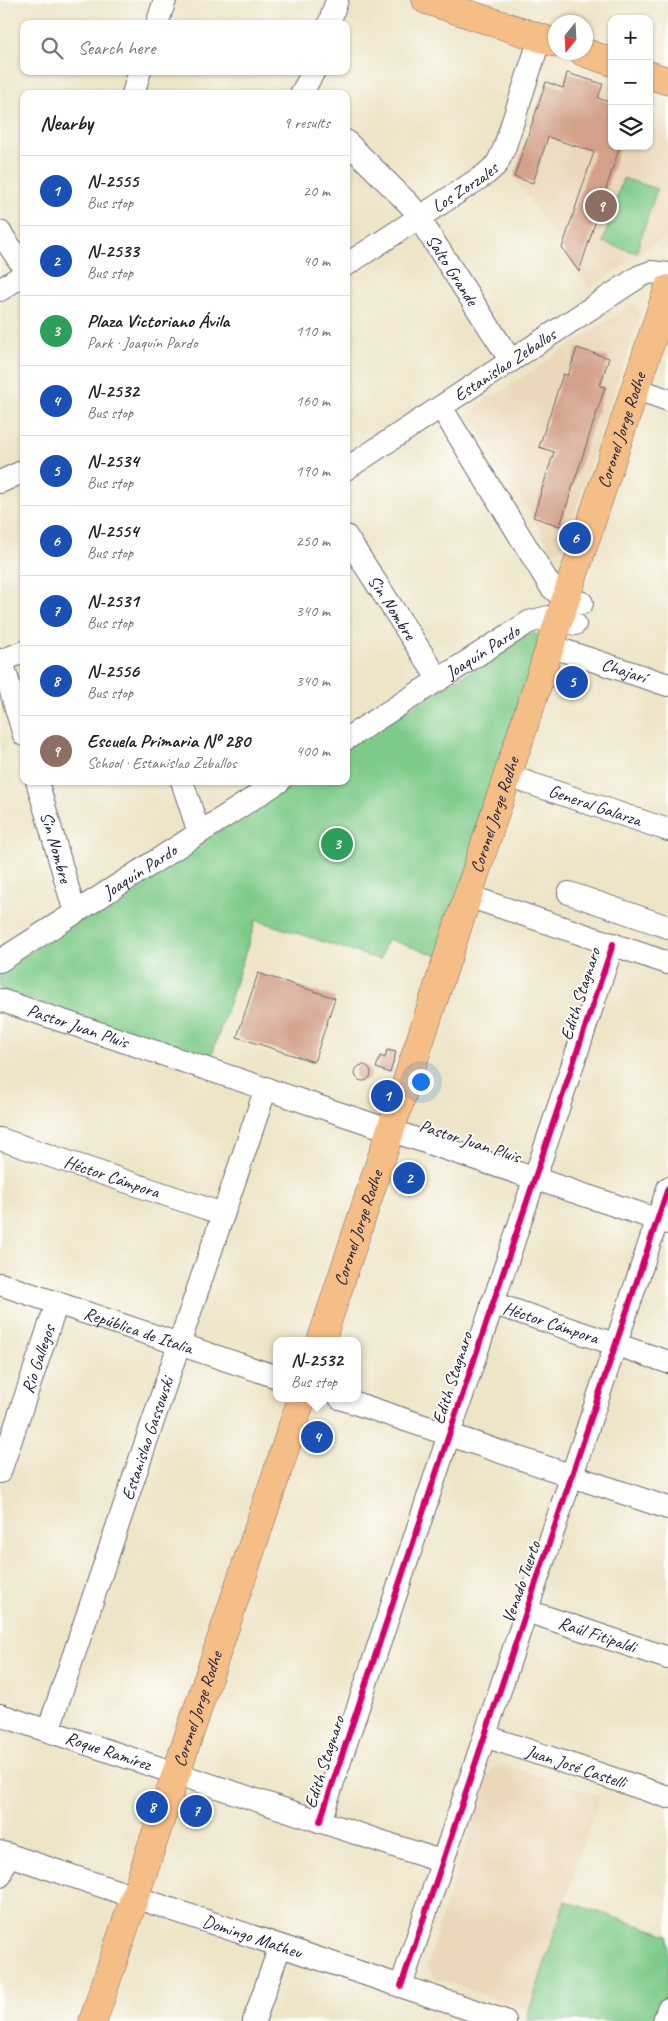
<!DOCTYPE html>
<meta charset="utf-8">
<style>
:root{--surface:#fff;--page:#f2f2f2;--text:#222;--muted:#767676;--line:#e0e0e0;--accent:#b5179e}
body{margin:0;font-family:Caveat,sans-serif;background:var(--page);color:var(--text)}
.controls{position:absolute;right:15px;top:15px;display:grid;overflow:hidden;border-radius:10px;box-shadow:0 1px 4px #0004}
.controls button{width:45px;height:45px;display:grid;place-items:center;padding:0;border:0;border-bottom:1px solid var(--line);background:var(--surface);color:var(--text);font:25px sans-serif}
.compass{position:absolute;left:548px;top:15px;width:45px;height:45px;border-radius:50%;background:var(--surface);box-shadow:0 1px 4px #0004;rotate:198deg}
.you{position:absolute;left:420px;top:1081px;width:18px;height:18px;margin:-12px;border:4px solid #fff;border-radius:50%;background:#1a73e8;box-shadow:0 0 0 8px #1a73e833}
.badge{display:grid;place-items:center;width:32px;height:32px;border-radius:50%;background:var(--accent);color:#fff;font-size:16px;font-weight:700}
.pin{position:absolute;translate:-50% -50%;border:2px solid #fff;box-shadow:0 1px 5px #0006}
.popup{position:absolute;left:273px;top:1337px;width:88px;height:65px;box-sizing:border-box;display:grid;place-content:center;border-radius:10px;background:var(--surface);filter:drop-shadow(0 1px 4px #0005);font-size:16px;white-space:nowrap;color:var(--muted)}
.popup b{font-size:19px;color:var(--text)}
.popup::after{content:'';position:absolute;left:50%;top:100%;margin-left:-10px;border:10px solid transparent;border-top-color:var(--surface)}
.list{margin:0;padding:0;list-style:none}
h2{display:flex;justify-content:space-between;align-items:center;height:65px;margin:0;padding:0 20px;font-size:21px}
h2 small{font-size:16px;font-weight:400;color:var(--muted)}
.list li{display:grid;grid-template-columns:32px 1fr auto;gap:15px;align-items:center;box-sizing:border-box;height:70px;padding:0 20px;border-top:1px solid var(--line)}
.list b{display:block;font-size:19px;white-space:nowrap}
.list p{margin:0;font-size:16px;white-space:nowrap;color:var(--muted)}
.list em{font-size:16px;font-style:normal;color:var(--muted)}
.icon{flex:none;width:28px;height:28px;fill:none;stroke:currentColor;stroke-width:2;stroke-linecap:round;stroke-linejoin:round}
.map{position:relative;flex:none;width:668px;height:2021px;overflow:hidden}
.search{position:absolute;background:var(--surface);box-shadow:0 1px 4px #0004;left:20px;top:20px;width:330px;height:55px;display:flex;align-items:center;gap:12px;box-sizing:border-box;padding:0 18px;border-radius:10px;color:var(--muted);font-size:19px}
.panel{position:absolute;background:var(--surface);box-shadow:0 1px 4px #0004;left:20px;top:90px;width:330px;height:695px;border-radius:10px}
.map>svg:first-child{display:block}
</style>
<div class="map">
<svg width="668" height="2021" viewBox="0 0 668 2021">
<rect width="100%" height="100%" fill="#fdfcf7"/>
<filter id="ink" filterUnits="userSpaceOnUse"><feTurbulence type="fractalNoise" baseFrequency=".02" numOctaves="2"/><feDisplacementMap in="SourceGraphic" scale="10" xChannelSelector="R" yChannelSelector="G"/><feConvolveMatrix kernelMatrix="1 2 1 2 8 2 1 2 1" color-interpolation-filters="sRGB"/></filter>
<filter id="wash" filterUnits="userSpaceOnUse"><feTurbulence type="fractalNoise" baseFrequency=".0096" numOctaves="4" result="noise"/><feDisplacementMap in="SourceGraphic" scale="20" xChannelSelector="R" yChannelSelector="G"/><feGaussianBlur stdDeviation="1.12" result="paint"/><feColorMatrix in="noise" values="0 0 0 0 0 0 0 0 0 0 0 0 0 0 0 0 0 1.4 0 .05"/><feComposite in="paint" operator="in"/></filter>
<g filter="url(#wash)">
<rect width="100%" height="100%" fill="#eee5c8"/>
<path fill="#ebd8ba" d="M562,68L612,84V146H649V96L668,102V235L589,288L514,177L549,73Z
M634,303L640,312L562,550L552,551L474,418L477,407Z
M503,1764L600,1796L529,2010L434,1978L426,1965L491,1769Z"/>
<path fill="#7ecb89" stroke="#507662" d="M623,178L657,189L636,253L603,242Z
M530,633L536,634L541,638L439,956L387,939L380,960L256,920L210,1061L0,989V971L296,781H346V749Z
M565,1901L668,1935V1986L656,2021L526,2020Z"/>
<g id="blocks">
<path fill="#d3a18a" d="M567,73L603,84L598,98L612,103V146H620L579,272L562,248L594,152L548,137L533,183L514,177L546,82L563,88Z
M577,348L609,358L600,386L605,387L560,526L533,517L554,452L539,447L563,374L568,375Z
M258,973L335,998L314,1062L237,1037Z
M387,1050L396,1052L390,1073L376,1068L380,1056L385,1058Z
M355 1073a8 8 0 1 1 16 0a8 8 0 1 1-16 0Z"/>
</g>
</g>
<g filter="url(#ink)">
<use href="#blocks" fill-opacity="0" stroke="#69666c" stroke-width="1"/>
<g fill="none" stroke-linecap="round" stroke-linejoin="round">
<g stroke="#69666c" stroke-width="24">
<g id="minor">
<path d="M157,24L165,0"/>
<path d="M329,24L337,0"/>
<path d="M133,94L140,71"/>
<path d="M301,94L314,71"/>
<path id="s1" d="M346,141L411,206L511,361"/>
<path d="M0,232L24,268"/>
<path id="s2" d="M346,265L486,174L497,164L504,149L540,38"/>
<path d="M0,290L24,274"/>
<path d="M651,394L668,400"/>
<path d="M441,407L551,587L561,596L582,603"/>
<path id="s3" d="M346,469L640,276L651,272L668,274"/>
<path d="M0,482L24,471"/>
<path id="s4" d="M346,536L439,680"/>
<path id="s5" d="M550,646L668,685"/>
<path d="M0,661L24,652"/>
<path d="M2,661L24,735"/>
<path id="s6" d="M346,739L529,622L548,617L575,624"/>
<path id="s7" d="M37,781L75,913"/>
<path d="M182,781L199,833"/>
<path id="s8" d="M523,781L668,830"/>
<path d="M569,893L668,927"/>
<path d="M468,896L668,963"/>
<path id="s9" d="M0,961L280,781"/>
<path id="s10" d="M0,1000L668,1223"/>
<path id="s11" d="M0,1139L223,1214"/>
<path id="s12" d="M0,1284L277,1377"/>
<path id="s13" d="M492,1303L668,1362"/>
<path d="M340,1398L668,1508"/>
<path id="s14" d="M0,1472L57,1303"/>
<path id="s15" d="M527,1611L668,1658"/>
<path id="s16" d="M0,1715L443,1862"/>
<path id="s17" d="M48,1731L266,1088"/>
<path id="s18" d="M485,1736L668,1797"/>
<path d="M320,1821L613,944"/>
<path id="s19" d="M0,1852L505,2021"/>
<path d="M0,1876L7,1854"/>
<path d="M401,1986L668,1188"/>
<path d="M254,2021L280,1946"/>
<path d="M664,2021L668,2009"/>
</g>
</g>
<g stroke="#69666c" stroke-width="29">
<g id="major">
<path d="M426,0L556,43"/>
<path d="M583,52L612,62"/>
<path d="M649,75L668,81"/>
<path id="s20" d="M321,1341L668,289"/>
<path id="s21" d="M93,2021L302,1398"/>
</g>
</g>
<use href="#minor" stroke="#fff" stroke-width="22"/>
<use href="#major" stroke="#f6be87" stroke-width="28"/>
<g stroke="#fdfcf7" stroke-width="9">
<path id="cycleway" d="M320,1821L613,944
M401,1986L668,1188"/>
</g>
<use href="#cycleway" stroke="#d6006c" stroke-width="6"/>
</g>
</g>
<g text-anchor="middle" stroke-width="4" stroke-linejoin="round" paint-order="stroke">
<g font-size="18" fill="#22223b" stroke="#fdfcf7">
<text dy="6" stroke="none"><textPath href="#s2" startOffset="142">Los Zorzales</textPath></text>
<text dy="6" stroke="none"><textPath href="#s1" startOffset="168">Salto Grande</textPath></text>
<text dy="6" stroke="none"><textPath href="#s3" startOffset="190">Estanislao Zeballos</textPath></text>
<text dy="6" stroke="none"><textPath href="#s20" startOffset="959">Coronel Jorge Rodhe</textPath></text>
<text dy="6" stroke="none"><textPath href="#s4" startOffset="85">Sin Nombre</textPath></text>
<text dy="6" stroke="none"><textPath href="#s6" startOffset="162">Joaquín Pardo</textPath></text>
<text dy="6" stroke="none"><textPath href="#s5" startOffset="78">Chajarí</textPath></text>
<text dy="6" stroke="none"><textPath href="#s8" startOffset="76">General Galarza</textPath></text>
<text dy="6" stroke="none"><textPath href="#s20" startOffset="554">Coronel Jorge Rodhe</textPath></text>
<text dy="6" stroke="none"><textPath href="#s7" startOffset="69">Sin Nombre</textPath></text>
<text dy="6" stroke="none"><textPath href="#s9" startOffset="166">Joaquín Pardo</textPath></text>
<text transform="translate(580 994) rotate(-72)" y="6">Edith Stagnaro</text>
<text dy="6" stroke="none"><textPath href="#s10" startOffset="82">Pastor Juan Pluis</textPath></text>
<text transform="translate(470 1141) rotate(18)" y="6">Pastor Juan Pluis</text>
<text dy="6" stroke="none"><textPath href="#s11" startOffset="118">Héctor Cámpora</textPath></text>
<text dy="6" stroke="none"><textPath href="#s20" startOffset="119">Coronel Jorge Rodhe</textPath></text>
<text dy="6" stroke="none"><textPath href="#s13" startOffset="62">Héctor Cámpora</textPath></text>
<text dy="6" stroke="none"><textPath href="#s12" startOffset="146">República de Italia</textPath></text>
<text dy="6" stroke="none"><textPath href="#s14" startOffset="119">Río Gallegos</textPath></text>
<text transform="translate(452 1378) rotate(-72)" y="6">Edith Stagnaro</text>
<text dy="6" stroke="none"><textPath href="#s17" startOffset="309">Estanislao Gassowski</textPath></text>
<text transform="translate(521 1582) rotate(-71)" y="6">Venado Tuerto</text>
<text dy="6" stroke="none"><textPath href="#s15" startOffset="74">Raúl Fitipaldi</textPath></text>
<text dy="6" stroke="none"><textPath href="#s21" startOffset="329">Coronel Jorge Rodhe</textPath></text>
<text dy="6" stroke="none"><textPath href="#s16" startOffset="114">Roque Ramírez</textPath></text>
<text transform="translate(324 1762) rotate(-72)" y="6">Edith Stagnaro</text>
<text dy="6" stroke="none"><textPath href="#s18" startOffset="96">Juan José Castelli</textPath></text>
<text dy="6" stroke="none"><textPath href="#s19" startOffset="266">Domingo Matheu</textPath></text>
</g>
</g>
</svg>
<div class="controls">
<button>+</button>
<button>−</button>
<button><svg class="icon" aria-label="layers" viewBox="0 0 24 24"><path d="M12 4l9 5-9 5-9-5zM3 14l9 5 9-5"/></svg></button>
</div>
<svg class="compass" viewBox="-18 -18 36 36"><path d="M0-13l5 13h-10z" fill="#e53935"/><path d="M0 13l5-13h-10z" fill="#767676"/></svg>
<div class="you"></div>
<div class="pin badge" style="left:387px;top:1096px;background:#1a4fb4">1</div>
<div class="pin badge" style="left:409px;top:1178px;background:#1a4fb4">2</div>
<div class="pin badge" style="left:337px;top:844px;background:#2e9e5b">3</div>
<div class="pin badge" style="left:317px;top:1437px;background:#1a4fb4">4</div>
<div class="popup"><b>N-2532</b>Bus stop</div>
<div class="pin badge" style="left:572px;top:682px;background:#1a4fb4">5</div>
<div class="pin badge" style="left:575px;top:538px;background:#1a4fb4">6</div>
<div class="pin badge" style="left:196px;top:1811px;background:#1a4fb4">7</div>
<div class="pin badge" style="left:152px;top:1807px;background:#1a4fb4">8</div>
<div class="pin badge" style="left:601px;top:206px;background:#8d6e63">9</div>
<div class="search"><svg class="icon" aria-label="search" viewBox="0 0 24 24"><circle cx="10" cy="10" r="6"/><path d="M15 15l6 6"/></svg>Search here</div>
<section class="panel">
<h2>Nearby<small>9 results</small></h2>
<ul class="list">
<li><span class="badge" style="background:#1a4fb4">1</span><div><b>N-2555</b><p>Bus stop</p></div><em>20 m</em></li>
<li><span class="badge" style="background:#1a4fb4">2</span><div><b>N-2533</b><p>Bus stop</p></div><em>40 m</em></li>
<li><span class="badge" style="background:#2e9e5b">3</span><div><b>Plaza Victoriano Ávila</b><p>Park · Joaquín Pardo</p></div><em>110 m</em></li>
<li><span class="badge" style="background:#1a4fb4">4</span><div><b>N-2532</b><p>Bus stop</p></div><em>160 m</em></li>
<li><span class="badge" style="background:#1a4fb4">5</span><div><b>N-2534</b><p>Bus stop</p></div><em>190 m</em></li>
<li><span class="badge" style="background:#1a4fb4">6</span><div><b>N-2554</b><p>Bus stop</p></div><em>250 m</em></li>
<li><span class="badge" style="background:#1a4fb4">7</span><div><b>N-2531</b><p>Bus stop</p></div><em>340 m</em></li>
<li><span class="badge" style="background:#1a4fb4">8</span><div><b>N-2556</b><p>Bus stop</p></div><em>340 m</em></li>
<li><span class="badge" style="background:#8d6e63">9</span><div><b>Escuela Primaria Nº 280</b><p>School · Estanislao Zeballos</p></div><em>400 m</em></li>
</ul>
</section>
</div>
